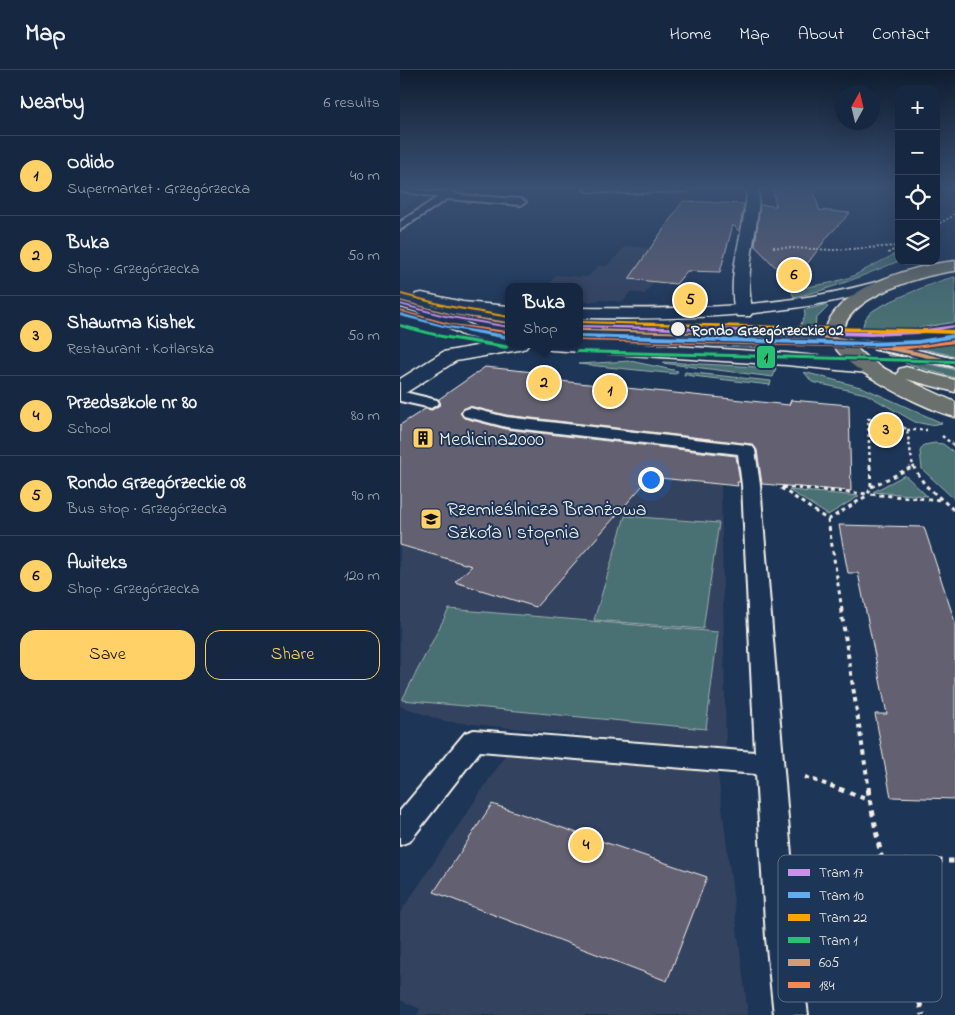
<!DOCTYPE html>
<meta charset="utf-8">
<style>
:root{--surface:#162841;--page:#23344c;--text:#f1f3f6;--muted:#9ea6b1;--line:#35445a;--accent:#ffd166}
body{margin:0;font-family:"Indie Flower",sans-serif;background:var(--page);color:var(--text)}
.controls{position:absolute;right:15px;top:15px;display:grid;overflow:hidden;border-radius:10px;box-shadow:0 5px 20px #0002}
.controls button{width:45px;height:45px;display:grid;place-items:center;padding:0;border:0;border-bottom:1px solid var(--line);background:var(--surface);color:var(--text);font:25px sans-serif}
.compass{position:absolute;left:435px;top:15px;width:45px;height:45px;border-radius:50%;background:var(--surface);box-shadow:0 5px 20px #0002;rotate:8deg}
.you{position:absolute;left:250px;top:409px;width:18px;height:18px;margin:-12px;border:4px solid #fff;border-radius:50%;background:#1a73e8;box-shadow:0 0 0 8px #1a73e833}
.badge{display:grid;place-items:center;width:32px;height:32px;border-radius:50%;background:var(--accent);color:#111;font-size:16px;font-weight:700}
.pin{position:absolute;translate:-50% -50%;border:2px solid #fff;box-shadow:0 1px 5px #0006}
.popup{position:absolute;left:105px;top:213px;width:78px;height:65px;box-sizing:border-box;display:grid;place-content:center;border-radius:10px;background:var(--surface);filter:drop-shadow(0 1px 4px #0005);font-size:16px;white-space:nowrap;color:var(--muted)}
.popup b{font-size:19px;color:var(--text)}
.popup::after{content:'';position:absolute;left:50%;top:100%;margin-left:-10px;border:10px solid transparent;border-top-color:var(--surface)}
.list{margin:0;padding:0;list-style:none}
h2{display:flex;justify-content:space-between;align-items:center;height:65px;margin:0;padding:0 20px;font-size:21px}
h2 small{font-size:16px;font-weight:400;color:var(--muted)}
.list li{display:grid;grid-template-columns:32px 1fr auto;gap:15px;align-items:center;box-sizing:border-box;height:80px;padding:0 20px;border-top:1px solid var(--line)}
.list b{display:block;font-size:19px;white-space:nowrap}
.list p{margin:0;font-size:16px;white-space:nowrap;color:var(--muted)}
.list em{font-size:16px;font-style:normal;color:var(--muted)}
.actions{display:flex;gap:10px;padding:15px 20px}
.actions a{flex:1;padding:11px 0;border:1px solid var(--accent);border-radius:15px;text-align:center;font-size:18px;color:var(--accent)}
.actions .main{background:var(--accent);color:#111}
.icon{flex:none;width:28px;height:28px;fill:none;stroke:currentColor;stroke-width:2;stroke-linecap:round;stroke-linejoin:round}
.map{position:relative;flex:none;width:555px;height:945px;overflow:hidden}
header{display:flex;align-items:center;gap:30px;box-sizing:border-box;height:70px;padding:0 25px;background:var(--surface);border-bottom:1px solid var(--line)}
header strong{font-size:24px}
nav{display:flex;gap:28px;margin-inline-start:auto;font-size:18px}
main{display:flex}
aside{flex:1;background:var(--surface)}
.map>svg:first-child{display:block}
</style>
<header>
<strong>Map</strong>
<nav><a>Home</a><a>Map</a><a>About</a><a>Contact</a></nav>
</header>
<main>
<aside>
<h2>Nearby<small>6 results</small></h2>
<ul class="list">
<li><span class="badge">1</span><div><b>Odido</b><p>Supermarket · Grzegórzecka</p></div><em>40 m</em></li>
<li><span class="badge">2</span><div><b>Buka</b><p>Shop · Grzegórzecka</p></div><em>50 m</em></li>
<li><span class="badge">3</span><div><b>Shawrma Kishek</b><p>Restaurant · Kotlarska</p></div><em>50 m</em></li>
<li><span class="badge">4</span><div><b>Przedszkole nr 80</b><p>School</p></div><em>80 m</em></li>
<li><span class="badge">5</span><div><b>Rondo Grzegórzeckie 08</b><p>Bus stop · Grzegórzecka</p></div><em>90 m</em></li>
<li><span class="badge">6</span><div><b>Awiteks</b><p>Shop · Grzegórzecka</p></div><em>120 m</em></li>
</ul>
<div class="actions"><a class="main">Save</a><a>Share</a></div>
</aside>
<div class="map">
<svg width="555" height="945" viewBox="0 0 555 945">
<rect width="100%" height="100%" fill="#1d3557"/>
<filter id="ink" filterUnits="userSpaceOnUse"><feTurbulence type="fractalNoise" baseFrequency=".02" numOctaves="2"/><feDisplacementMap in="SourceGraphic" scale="10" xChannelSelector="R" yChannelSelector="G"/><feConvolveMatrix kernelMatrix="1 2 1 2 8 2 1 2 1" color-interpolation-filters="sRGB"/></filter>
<g filter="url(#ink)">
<path fill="#32425f" d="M0,118H36L0,141Z
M226,176L278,180L245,224L230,222L223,232L203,230L179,233V217H148L155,205L187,207L198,196H207Z
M0,381L321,414L326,680L43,651L0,636Z
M110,678L317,696L348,945H17L20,939L0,930V843Z"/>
<path fill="#497073" stroke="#9eb0ae" d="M499,182V191C464,205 431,220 394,227L392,223L395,219L430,213L451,207Z
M555,207V252L507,260H463C462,252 467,245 474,240C487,232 540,209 555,207Z
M424,235L428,237L416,249L415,259H399L405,245L404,240Z
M179,264L371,269L372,278L179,270Z
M495,273L555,274V286Z
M487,285L548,298L555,300V308L505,293Z
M230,291L278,301L276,304L178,294Z
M262,293L264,292L376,298L373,307Z
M285,302L371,311L370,315L284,305Z
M404,302L464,318L542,353L530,355L515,352L466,324L412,312Z
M535,373L543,374L555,383V430L522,399L520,381L524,375Z
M505,405L527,426L473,422Z
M389,420L459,426L428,445Z
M225,446L319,453L303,559L194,550Z
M49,539L318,562L306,659L2,630Z"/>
<path fill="#646071" stroke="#f4f1e8" d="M372,118H409L414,120L419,140L450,143L429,165L392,214L355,176L360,135L376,136Z
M283,131L344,134L339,161L333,155L320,202L287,201L276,214L229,209Z
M85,297L134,302L131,308L389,335L391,330L449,335L451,421L362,414L357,380L352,374L106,345L69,336L60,342L64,348L106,359L336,386L340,412H337L338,416L250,407L136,537L55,512L72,496L0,475V355L25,339L32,340L40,335L39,329Z
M439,455L524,457L555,552V729L491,727L475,644H487L458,503H448Z
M92,734L307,807L267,911L34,822Z"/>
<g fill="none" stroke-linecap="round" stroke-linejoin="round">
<g stroke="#f4f1e8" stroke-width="4">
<path id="lane" d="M0,118C16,118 36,125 50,120L58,125L121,129L126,132L121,135L47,129L0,160V152L38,127L0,121Z
M183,118H291L287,121L227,123L187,121Z
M23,234L109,249V257L19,241L17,238Z
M179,255L555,264V272L179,263Z
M479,272L555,289V297L474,279L472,276L474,273Z
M0,321L37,330L39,333L31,338L0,331Z
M70,338L106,347L346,375L352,376L355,380L360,415L398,868L408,945H374L366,868L356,704L80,681L10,771L0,775V741L65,663L74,660L355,682L342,415L338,384L106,357L64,346L62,343L64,340Z"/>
</g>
<g stroke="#f4f1e8" stroke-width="3">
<path id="street" d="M347,118H359C360,160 342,201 353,242L350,246H338L335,242C326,200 346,160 347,118Z
M109,270V274H128L126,278L119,280L56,291L7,322L0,324V309L43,282Z"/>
</g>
<g stroke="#f4f1e8" stroke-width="3">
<path id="secondary" d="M491,208L497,210L499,213L497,216C387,247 292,250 179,248V238C257,239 335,239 413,226C439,222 465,215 491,208Z
M22,223L63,232L109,236V246L63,242L31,235L77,258L109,264V274H115L109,276L64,266L17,242L0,237V226L15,230L13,228L16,224Z
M179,270L386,283L468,291L475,293L478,297L475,301L468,303L386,295L151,280L144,278L142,274H179Z"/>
</g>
<g stroke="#f4f1e8" stroke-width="3">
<path id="primary" d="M555,191V201C526,204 456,224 445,255C450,281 475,294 497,305L499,299L506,297L555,310V322L506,309L555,332V347C525,339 463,307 442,286C433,277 429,267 427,255C443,215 517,195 555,191Z"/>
</g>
<path stroke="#f4f1e8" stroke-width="2" stroke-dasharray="2 2" stroke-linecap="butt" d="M536,119H555
M536,155L553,146L555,140
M373,177L433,180L499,176
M488,183L499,177"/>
<path stroke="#f4f1e8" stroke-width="2.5" stroke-dasharray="3 3" stroke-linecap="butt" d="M485,342L507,360L513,397
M507,360H527
M542,366L555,376
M470,397L468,349H494"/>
<path stroke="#f4f1e8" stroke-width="3" stroke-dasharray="4 4" stroke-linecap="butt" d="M470,396L471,417L468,424L542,430
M513,396L525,415L555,441
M382,417L468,424
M471,417L512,397
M381,418L428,450L442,540
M428,450L468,425"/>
<path stroke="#f4f1e8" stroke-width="4" stroke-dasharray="4.5 4.5" stroke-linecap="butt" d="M441,539L469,720
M405,707L442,720"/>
<path stroke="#f4f1e8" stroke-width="5" stroke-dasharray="5.5 5.5" stroke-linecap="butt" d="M439,719L470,730
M468,719L482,791L523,945
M482,791H555
M418,868L501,866"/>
<use href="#lane" fill="#1d3557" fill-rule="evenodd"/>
<use href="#street" fill="#1d3557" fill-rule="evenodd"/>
<use href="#secondary" fill="#1d3557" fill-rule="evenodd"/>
<use href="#primary" fill="#6b706d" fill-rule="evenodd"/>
<path stroke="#f4f1e8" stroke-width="1" d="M388,268L473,278L555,297"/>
<g stroke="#1d3557" stroke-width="3">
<path id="bus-1" d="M0,230L53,244L109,252V254L53,246L0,232Z
M179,257L416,263L515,281L555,291V295L515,285L416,267L179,261Z"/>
</g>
<g stroke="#1d3557" stroke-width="3">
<path id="bus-2" d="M0,240L52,254L108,261L109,264L52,256L0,242Z
M179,267L508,275L555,269V273L508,279L179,271Z"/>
</g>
<use href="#bus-1" fill="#d39c74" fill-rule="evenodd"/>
<use href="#bus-2" fill="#f88751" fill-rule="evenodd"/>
<g stroke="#1d3557" stroke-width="3">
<path id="tram-1" d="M0,233L45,245L109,256V258L45,247L0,235Z
M179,255L470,262L518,260L555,255V257L518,264L470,266L179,257Z"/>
</g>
<g stroke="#1d3557" stroke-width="3">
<path id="tram-2" d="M0,243L43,255L107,265L109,266V268L107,269L43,257L0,246Z
M179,264L470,272L518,270L555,264V268L518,274L470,276L179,268Z"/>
</g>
<g stroke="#1d3557" stroke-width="3">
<path id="tram-3" d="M1,223L47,235L109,246V248L47,237L1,225Z
M179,251L555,260V264L179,253Z"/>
</g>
<g stroke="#1d3557" stroke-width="3">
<path id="tram-4" d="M0,254L42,265L106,275L109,277L106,279L42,268L0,257Z
M178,280L554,290L555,293L176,283V281Z"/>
</g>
<use href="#tram-1" fill="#ce8fe9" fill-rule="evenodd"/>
<use href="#tram-2" fill="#60acee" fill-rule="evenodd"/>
<use href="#tram-3" fill="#f7a600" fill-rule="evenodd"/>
<use href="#tram-4" fill="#26c172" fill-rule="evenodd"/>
</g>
</g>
<linearGradient id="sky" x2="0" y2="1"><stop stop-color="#101d30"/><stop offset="0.47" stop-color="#3a5174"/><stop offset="1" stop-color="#3a5174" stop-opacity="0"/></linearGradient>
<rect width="555" height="250" fill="url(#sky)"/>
<defs>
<g id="building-square" transform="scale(1.125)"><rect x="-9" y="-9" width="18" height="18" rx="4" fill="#ffd166" stroke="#1d3557"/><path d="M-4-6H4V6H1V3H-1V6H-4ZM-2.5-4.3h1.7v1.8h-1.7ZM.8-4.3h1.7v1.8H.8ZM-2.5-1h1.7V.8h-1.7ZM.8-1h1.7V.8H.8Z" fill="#111"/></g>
<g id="school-square" transform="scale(1.125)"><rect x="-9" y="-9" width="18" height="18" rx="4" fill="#ffd166" stroke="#1d3557"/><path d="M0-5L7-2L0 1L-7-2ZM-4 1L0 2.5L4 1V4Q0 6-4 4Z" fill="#111"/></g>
</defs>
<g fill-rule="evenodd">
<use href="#building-square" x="23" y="368"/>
<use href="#school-square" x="31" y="449"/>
</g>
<circle fill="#f4f1e8" stroke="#1d3557" stroke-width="2" cx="278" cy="259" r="8"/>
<g text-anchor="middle" stroke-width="4" stroke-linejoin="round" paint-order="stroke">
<g font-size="16" font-weight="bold" fill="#f4f1e8" stroke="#1d3557" text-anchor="start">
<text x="291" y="265">Rondo Grzegórzeckie 02</text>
</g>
<g font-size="20" fill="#f4f1e8" stroke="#1d3557" text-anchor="start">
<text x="39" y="375">Medicina2000</text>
<text x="47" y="445">Rzemieślnicza Branżowa<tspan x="47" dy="23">Szkoła I stopnia</tspan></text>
</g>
</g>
<rect x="378" y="785" width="164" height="147" rx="8" fill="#1d3557" stroke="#5e6d82" stroke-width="1"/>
<rect x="388" y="799" width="22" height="7" fill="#ce8fe9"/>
<rect x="388" y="822" width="22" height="6" fill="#60acee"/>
<rect x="388" y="844" width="22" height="7" fill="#f7a600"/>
<rect x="388" y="867" width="22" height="6" fill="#26c172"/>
<rect x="388" y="889" width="22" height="7" fill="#d39c74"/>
<rect x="388" y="912" width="22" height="6" fill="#f88751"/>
<g font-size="14" fill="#f4f1e8">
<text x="419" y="807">Tram 17</text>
<text x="419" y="830">Tram 10</text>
<text x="419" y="852">Tram 22</text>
<text x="419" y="875">Tram 1</text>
<text x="419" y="897">605</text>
<text x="419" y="920">184</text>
</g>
<rect stroke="#1d3557" stroke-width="2" x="356" y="275" width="20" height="24" rx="5" fill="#26c172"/>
<g font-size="14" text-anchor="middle" font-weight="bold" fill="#111">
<text x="366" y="292">1</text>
</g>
</svg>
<div class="controls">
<button>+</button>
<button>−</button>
<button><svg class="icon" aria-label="locate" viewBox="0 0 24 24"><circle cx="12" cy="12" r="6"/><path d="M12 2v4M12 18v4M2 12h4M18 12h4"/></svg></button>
<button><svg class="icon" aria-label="layers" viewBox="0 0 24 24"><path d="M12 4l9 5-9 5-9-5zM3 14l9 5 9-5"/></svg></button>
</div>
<svg class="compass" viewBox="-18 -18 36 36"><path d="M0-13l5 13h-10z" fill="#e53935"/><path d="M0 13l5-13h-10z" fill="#9ea6b1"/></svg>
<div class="you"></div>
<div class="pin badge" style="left:210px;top:321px">1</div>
<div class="pin badge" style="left:144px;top:313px">2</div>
<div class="popup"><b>Buka</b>Shop</div>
<div class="pin badge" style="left:486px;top:360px">3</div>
<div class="pin badge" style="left:186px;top:775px">4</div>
<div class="pin badge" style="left:290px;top:230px">5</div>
<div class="pin badge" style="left:394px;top:205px">6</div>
</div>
</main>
